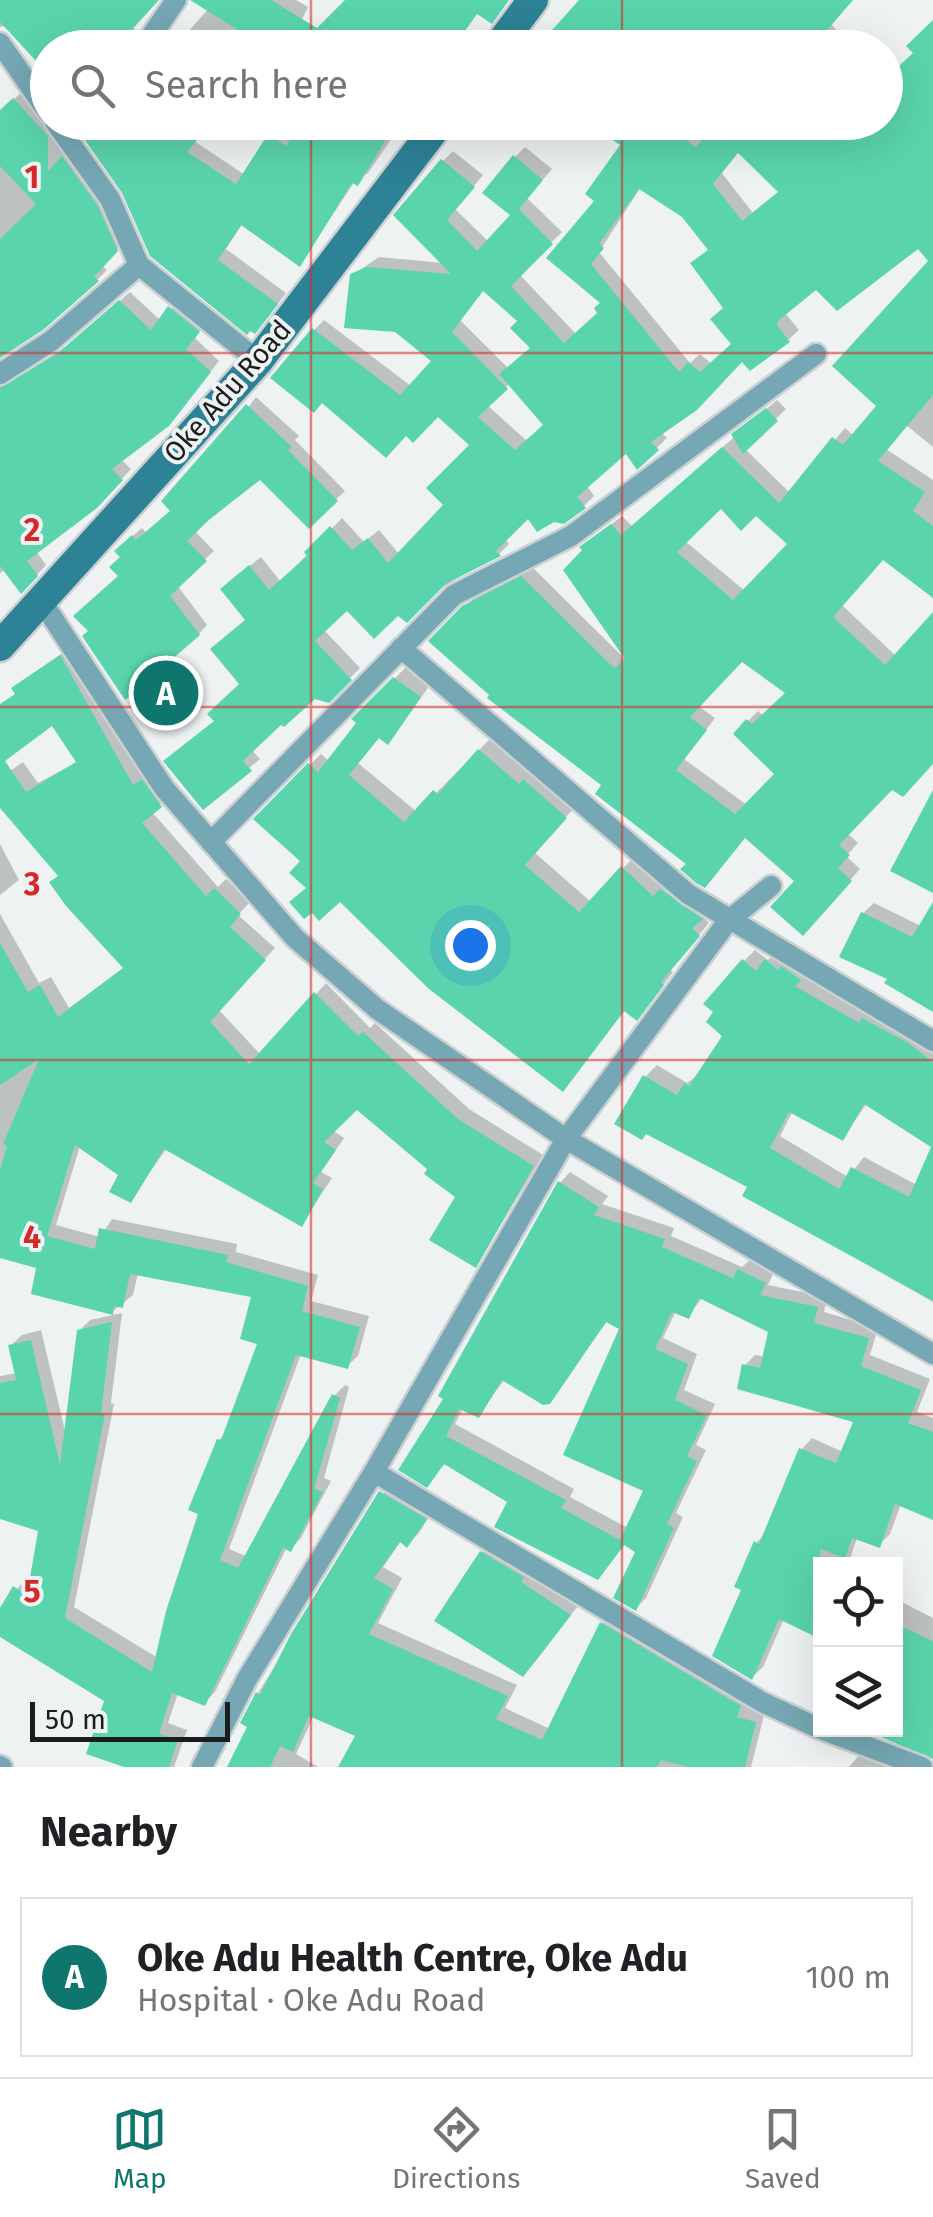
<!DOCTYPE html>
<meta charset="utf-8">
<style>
:root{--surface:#fff;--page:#f6f6f6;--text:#202124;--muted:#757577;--line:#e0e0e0;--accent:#0f766e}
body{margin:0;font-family:"Fira Sans",sans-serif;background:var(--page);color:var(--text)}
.controls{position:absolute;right:30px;bottom:30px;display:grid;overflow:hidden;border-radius:0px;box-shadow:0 10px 40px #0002}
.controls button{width:90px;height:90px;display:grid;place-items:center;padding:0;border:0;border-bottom:2px solid var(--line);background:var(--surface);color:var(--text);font:50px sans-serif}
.scale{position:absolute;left:30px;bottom:25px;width:200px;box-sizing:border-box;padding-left:10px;border:5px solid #1b1d1d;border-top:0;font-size:28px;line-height:35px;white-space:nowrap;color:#1b1d1d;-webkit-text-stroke:8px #eef2f2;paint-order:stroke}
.you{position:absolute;left:470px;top:945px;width:35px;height:35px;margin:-25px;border:8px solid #fff;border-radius:50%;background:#1a73e8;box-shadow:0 0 0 15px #1a73e833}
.badge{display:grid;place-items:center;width:65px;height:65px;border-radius:50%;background:var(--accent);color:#fff;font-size:32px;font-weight:700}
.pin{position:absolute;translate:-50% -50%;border:5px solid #fff;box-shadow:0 2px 10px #0006}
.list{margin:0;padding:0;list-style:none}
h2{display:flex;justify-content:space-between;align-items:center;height:130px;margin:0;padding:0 40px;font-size:42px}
h2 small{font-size:32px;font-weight:400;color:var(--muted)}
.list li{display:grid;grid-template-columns:65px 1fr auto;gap:30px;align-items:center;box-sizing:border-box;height:160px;margin:0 20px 20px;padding:0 20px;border:2px solid var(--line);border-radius:0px}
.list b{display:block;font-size:38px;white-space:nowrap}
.list p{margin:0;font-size:32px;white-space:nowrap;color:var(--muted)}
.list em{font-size:32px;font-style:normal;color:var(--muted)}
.icon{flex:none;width:55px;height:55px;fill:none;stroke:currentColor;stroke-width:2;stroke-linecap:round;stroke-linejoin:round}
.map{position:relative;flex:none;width:933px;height:1767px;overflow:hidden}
.search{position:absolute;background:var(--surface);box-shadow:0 10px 40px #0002;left:30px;right:30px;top:30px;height:110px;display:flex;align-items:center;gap:25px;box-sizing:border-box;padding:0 35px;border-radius:55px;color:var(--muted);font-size:38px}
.sheet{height:310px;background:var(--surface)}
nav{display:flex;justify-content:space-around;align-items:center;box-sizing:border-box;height:140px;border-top:2px solid var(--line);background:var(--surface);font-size:28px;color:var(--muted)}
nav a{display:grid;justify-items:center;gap:5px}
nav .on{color:var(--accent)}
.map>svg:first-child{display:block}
</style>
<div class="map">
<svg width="933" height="1767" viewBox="0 0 933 1767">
<rect width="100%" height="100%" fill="#eef2f2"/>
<path fill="#dbe9e8" d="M174,666L194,689L160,719L139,696Z"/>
<path fill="#0003" fill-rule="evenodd" d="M0,0H157L133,26L143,48H48L6,26L0,27Z
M216,0H296L308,7L288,48H174Z
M584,0H852L831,24L852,48H540Z
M933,23V447L906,425L886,449L933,480V595L884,558L842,605L896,656L933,615V761L892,787L847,833L858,843L846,856L860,869L813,922L797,881L746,836L690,864L604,785L431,641L476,596L533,568L624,658L583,547L622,516L632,526L777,400L786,409L745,449L790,493L845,428L854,436L880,406L932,261L918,246L816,287L786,314L799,330L788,340L743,358L661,432L667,438L638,466L626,451L587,486L594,496L584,506L529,516L505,539L509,544L499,554L398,613L347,608L324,630L360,668L328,700L314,697L281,721L251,749L260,759L203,807L216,720L242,683L247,619L233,579L261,557L281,582L342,518L364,542L379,530L399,554L446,505L473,445L438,414L413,440L314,330L324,320L411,386L435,361L352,275L379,257L444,263L404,205L443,161L453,151L483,175L455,209L489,242L513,215L515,157L525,147L552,169L527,198L562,232L519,274L576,334L600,312L603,302L550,258L598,200L624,144L592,122H685L707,137L886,122V81L916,52ZM739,150L780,191L753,213L721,172ZM641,187L683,215L709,249L693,263L725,307L733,344L712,364L700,354L690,363L599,252ZM484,289L521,321L532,347L508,368L460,320ZM510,383L546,424L527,441L487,405ZM721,506L756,512L790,544L745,591L685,541ZM743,659L789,693L764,716L758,711L736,733L778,774L747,805L684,759L715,718L698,706Z
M24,90L126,239L102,266L107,270L97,280L0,355V112Z
M75,122H210L194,141L245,175L280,126L296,136L305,122H403L368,173L355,181L300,264L243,223L226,249L286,293L265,321L124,190Z
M130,292L161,321L180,298L208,321L194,337L219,361L179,412L121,459L131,469L107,495L36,551L46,565L22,591L6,569L0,573V373L19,377L73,342Z
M256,397L299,436L295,440L345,491L309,525L261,477L195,531L214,551L177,585L207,625L199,634L121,576L126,542L142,528L146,533L173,510Z
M71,647L145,777L153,770L171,794L152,812L218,887L226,879L250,902L238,915L275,948L218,1009L261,1055L326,983L370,1028L375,1023L469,1109L543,1155L476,1265L458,1196L357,1107L332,1130L344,1138L321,1172L332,1178L302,1224L167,1148L130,1200L122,1174L80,1146L56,1225L100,1237L112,1219L237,1244L236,1252L318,1275L311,1301L369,1316L358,1356L347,1366L301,1354L229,1549L246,1556L334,1396L345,1385L349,1387L324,1478L331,1481L301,1538L290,1549L287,1547L215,1692L204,1703L178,1693L168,1723L187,1730L174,1767H132L107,1700L0,1634V1613L26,1577L32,1581L41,1529L0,1517V1376L17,1373L11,1345L22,1335L41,1330L66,1435L79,1331L90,1320L122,1313L111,1403L114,1404L74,1607L158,1658L219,1440L226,1433L260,1342L254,1295L138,1273L133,1295L112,1312L39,1266L0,1256V914L39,983L51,977L69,1008L125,967L60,875L0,804V778L23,762L38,783L66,768L80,784L88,779L24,680Z
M406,667L430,685L398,730L387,741L380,736L358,763L417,812L490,739L531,775L536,770L576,806L534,852L591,902L634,857L711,906L702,916L709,923L670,970L673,972L647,1007L626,1009L563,1089L340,899L256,819L321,754L329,761L359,723L355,719Z
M0,844L19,880L0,895Z
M874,903L921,926L933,907V1009L890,978L863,913Z
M755,950L768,960L778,950L933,1044V1145L867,1103L843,1138L793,1111L780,1136L848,1177L864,1157L917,1185L933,1148V1302L745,1195L750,1186L645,1077L657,1065L687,1083L699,1074L726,1035L744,961Z
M570,1172L608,1196L602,1204L674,1228L671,1236L742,1267L750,1260L774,1272L768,1285L827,1297L824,1312L878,1328L870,1355L930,1379L917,1412L933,1418V1514L901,1504L890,1534L879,1545L857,1538L848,1564H820V1636L784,1619L763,1667L752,1677L744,1589L756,1543L767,1532L802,1449L812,1438L843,1452L856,1420L744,1366L755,1355L765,1357L771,1330L703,1297L688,1316L676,1311L663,1338L697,1354L684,1390L715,1404L696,1445L706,1450L676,1513L683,1517L646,1598L636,1608L639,1551L626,1543L608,1566L446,1462L427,1485L446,1398L560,1183ZM608,1320L622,1328L646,1490L628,1528L570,1497L574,1489L455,1424L463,1408L478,1415L505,1379L549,1402Z
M391,1482L435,1508L418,1534L407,1544L401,1541L383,1567L402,1578L378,1623L517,1685L505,1708L550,1729L602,1624L613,1613L750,1695L745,1706L765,1711L751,1767H341L359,1735L314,1715L296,1754L318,1767H230L250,1726L243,1722L258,1693Z
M494,1540L581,1602L535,1662L482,1553Z
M896,1599L933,1618V1757L879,1734L881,1730H896V1697L911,1664L896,1656Z
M861,1753L921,1767H849Z"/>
<path fill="#5ad4ad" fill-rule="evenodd" d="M0,0H159L115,48H48V74L0,22Z
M190,0H271L317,28L345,0H509L492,24L477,14L453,48H267Z
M579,0H853L822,36L835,48H536Z
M933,20V395L878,461L925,492L913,511L933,526V598L883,560L833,617L885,665L933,612V764L903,797L892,790L839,845L850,855L838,868L852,881L803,936L770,907L794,881L745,838L705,888L696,883L680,869L686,864L595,794L601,785L487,698L489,695L428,641L462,606L521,576L614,668L625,659L563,570L582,550L579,547L611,524L621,535L722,447L779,503L832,437L843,445L876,406L832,366L928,261L918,249L837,311L816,290L779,320L777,325L790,342L750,371L742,362L697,410L651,442L659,450L637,470L626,454L577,497L586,508L564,524L554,522L537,532L528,519L496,551L501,556L447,583L407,623L398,616L374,639L347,611L315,641L352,680L329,703L315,699L284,727L281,725L243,761L252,771L203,810L163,761L214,721L207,714L239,684L210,649L245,620L220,589L249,565L269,590L307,556L304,552L330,526L352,550L368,538L388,563L443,505L426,488L469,445L438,417L413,443L406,436L386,458L322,403L314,413L270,378L312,328L400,395L431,361L395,332L344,328L350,274L367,267L451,274L393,215L441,159L475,187L447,220L477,251L510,215L482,193L513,155L543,180L519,209L553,244L511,286L564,343L597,313L594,308L600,303L546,258L594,201L585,194L620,145L587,122H659L696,147L715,122H886V78L913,53L906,46ZM738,153L778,192L742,221L713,184ZM639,189L682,217L708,250L690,263L723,308L710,319L731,344L700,372L688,362L679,372L591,264L604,248L599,244ZM483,291L517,321L510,328L530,348L499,374L543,425L515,450L478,417L508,389L452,332ZM721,509L741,531L756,516L787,544L733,600L677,552ZM742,662L785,693L752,724L746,719L733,734L774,774L735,814L676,770L707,730L690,717Z
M13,98L48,136V171L62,156L98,206L118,251L94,277L99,281L43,330L0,358V239L36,204L0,166V110Z
M96,122H212L187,152L236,184L268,134L286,146L302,122H396L358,186L352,183L300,267L241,225L218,260L278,304L255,334L250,331L247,335L150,256L122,193L82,136Z
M119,300L151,330L168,306L200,332L186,349L211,372L169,426L112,469L123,480L97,508L27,561L38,576L21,594L0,566V388L58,353Z
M246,404L292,447L288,450L338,501L309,529L260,480L210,519L187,541L207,561L170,596L200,635L125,700L82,636L88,631L73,616L118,576L109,567L120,557L114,551L132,535L136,540L170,511L161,501Z
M766,408L778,421L743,454L731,434Z
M60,655L133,785L142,779L162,807L142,823L206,896L214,888L241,914L230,927L266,960L210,1022L249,1064L314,992L358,1036L363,1032L458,1119L534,1166L476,1268L429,1240L455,1197L424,1174L427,1169L357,1110L324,1142L336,1150L313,1183L323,1189L302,1227L164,1149L131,1203L109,1192L118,1175L75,1145L47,1236L95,1249L99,1228L228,1255L226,1262L308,1286L302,1311L360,1327L348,1369L296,1355L220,1560L238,1568L332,1394L340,1398L314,1489L323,1492L291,1552L283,1548L205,1706L172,1693L159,1734L178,1740L169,1767H124L86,1754L104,1701L0,1637V1608L13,1586L27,1595L38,1531L0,1519V1383L16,1380L8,1345L31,1340L60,1465L77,1330L112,1322L101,1414H105L65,1618L152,1672L166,1611L198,1514L188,1510L217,1439L221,1440L257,1344L240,1339L251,1297L130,1274L123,1308L114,1306L113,1315L31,1294L36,1268L0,1258V1170L7,1146L3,1144L39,1059L0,1085V943L28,992L40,985L58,1017L123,968L66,906L49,882L58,876L0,808V704L15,694L11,688ZM52,726L76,762L26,792L5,761Z
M393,677L421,697L388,745L379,738L349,775L404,822L433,790L438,794L478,749L519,784L523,779L567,818L525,865L579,912L621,866L653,896L660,889L703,919L692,928L700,936L661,982L664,985L637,1021L624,1011L563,1092L429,989L340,902L319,921L312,913L304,919L289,902L306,888L289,873L300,861L253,819L308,763L318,772L356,723L351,719Z
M933,790V893L890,871Z
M933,902V1012L884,983L887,979L839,957L861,912L912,937Z
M742,959L756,971L765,959L778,970L781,966L801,980L795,986L859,1023L862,1018L908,1043L933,1062V1301L742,1196L747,1187L646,1134L642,1140L614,1124L643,1075L677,1095L684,1083L689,1086L722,1036L706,1022L713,1012L703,1004ZM864,1104L931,1147L909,1197L851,1167L839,1189L770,1148L789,1112L843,1141Z
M558,1181L599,1207L594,1215L665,1239L662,1247L733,1278L737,1269L766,1283L760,1295L818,1307L814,1323L869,1338L861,1366L921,1390L908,1423L933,1432V1520L895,1504L880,1548L852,1538L845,1558L820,1549V1639L779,1619L752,1680L712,1656L741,1590L734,1587L754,1541L759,1544L799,1448L836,1463L853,1422L737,1389L742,1364L760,1368L768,1332L699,1298L689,1319L672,1312L655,1349L688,1364L675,1400L707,1415L687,1456L697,1461L667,1524L674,1528L636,1611L613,1598L635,1552L624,1545L598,1580L494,1527L507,1502L444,1464L427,1488L398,1470L443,1399L438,1396ZM606,1322L619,1329L563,1455L643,1491L620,1540L561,1508L566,1500L446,1436L459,1409L479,1418L502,1380L543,1405L550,1404Z
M379,1491L427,1519L407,1548L400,1542L374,1578L393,1589L369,1634L508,1696L496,1719L542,1740L600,1622L741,1706L737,1717L756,1722L745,1767H689L661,1760L657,1767H338L355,1736L309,1716L293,1752L280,1746L270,1767H227L247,1727L240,1723L256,1692L260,1695L291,1634Z
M480,1551L524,1577L521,1582L571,1615L523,1677L434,1621Z
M896,1624L933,1641V1759L876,1735L878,1730H896Z"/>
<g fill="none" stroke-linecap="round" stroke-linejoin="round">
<g stroke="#ccd0d0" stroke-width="25">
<path id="street" d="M0,43L48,112
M143,48L176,0
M55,122L110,199L139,265L258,361
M0,374L51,341L139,265
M41,600L164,788L295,938L377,1009L566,1139L933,1354
M401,648L688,894L933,1041
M211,842L454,595L571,536L816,354
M374,1472L762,1702L820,1729
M823,1730L922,1767
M0,1766L2,1767
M202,1767L247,1679L374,1472L566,1139L728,921L771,886"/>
</g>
<g stroke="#ccd0d0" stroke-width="35">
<path id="secondary" d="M497,48L533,0
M0,646L258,361L440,122"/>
</g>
<use href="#street" stroke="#76a7b4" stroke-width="20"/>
<use href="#secondary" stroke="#2d8296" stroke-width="30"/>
</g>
<path fill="none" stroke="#d62828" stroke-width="2.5" stroke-opacity="0.55" d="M311,0V48M622,0V48M311,122V1767M622,122V1767M0,353H933M0,707H933M0,1060H933M0,1414H933"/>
<g text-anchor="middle" stroke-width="8" stroke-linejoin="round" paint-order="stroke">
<g font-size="28" fill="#1b1d1d" stroke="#eef2f2">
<text transform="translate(227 391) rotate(-49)" y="10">Oke Adu Road</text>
</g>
</g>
<g font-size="32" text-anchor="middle" font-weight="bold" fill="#d62828" stroke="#eef2f2" stroke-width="8" stroke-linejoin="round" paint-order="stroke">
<text x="32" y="188">1</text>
<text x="32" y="541">2</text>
<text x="32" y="895">3</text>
<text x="32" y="1248">4</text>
<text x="32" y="1602">5</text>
</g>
</svg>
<div class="controls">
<button><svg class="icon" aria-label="locate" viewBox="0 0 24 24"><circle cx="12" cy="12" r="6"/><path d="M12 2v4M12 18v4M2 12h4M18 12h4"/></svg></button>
<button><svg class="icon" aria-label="layers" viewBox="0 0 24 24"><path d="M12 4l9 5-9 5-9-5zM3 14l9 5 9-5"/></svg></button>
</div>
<div class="scale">50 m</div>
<div class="you"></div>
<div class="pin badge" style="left:166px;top:693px">A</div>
<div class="search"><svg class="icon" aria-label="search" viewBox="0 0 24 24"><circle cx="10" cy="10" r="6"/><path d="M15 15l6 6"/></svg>Search here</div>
</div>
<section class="sheet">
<h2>Nearby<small></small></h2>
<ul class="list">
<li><span class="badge">A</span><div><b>Oke Adu Health Centre, Oke Adu</b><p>Hospital · Oke Adu Road</p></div><em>100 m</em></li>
</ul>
</section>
<nav>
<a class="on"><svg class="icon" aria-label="map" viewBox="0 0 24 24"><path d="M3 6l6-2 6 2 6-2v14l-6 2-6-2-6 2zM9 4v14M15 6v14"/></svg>Map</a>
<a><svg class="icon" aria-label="directions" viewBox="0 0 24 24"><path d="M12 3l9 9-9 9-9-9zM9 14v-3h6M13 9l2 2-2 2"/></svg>Directions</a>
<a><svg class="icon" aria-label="saved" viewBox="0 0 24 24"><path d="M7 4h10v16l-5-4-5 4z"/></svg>Saved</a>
</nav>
